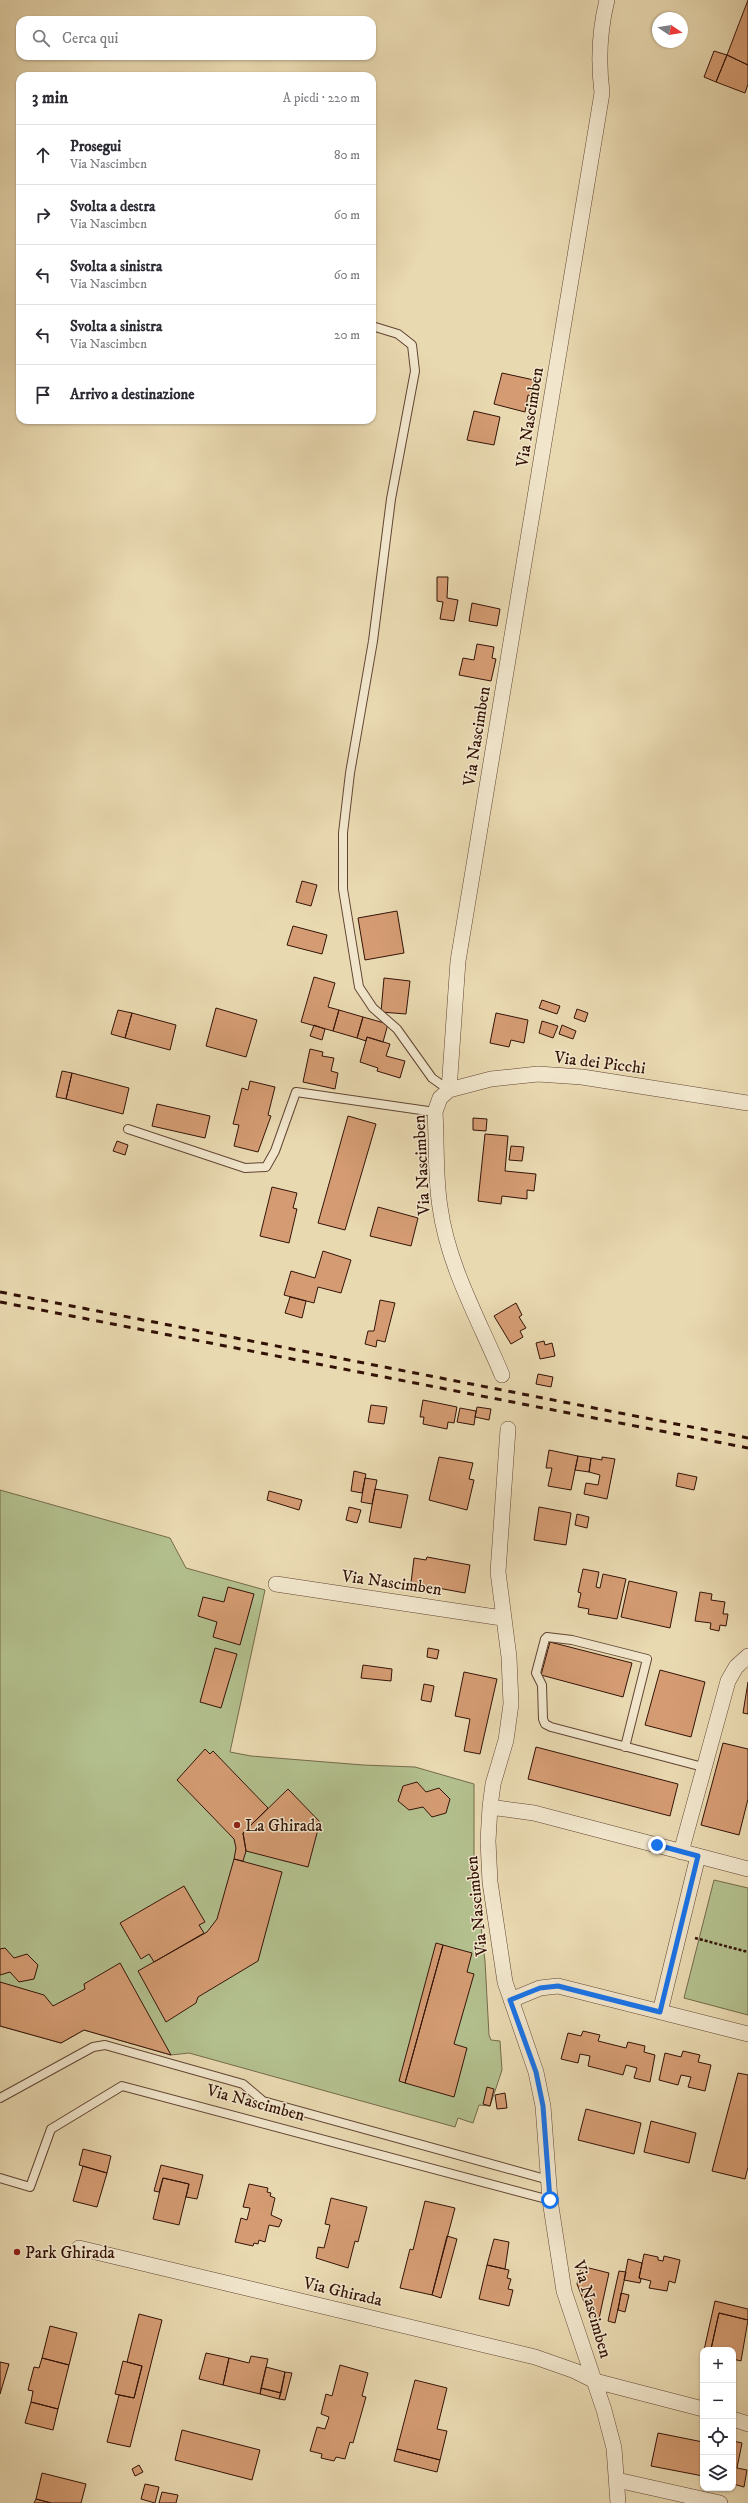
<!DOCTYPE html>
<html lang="it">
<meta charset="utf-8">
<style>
:root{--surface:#fff;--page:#f7f7f7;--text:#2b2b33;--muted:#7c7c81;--line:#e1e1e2}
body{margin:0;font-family:"IM FELL DW Pica",serif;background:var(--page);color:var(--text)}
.controls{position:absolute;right:12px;bottom:12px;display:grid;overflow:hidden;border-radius:8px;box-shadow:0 1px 3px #0004}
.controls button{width:36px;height:36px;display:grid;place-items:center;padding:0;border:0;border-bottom:1px solid var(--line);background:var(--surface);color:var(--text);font:20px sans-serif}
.compass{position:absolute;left:652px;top:12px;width:36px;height:36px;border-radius:50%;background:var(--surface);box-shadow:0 1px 3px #0004;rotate:102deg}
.stop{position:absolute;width:12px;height:12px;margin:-9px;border:3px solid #1a73e8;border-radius:50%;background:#fff}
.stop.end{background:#1a73e8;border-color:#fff;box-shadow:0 1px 4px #0008}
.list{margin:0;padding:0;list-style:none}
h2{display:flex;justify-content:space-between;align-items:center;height:52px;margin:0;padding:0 16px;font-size:17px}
h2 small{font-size:13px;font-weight:400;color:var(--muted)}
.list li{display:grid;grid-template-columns:26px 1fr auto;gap:12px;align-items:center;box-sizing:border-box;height:60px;padding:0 16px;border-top:1px solid var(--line)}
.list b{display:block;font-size:15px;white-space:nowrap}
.list p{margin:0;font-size:13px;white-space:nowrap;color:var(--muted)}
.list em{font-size:13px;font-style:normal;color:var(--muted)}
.icon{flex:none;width:22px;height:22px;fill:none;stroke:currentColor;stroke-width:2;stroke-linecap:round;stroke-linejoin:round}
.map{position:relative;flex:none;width:748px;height:2503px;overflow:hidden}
.search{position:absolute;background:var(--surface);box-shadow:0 1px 3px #0004;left:16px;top:16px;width:360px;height:44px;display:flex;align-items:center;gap:10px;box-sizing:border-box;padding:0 14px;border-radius:12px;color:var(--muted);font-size:15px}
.panel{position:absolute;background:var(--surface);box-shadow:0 1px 3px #0004;left:16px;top:72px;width:360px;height:352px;border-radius:12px}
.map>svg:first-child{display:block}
</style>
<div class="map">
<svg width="748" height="2503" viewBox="0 0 748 2503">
<rect width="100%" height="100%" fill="#e9d9b1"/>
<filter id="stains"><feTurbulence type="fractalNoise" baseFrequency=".005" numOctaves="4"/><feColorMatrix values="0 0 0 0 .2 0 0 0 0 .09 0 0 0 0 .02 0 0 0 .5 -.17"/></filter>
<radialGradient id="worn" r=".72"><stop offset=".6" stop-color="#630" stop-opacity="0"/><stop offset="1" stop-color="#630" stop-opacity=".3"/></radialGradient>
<path fill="#b3c08e" stroke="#746a4a" d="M0,1490L170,1538L186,1568L265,1590L230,1752L251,1756L363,1765L415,1767L474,1784V1865L485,1961L489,2035L491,2040L500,2041L502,2070L490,2106L479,2105L473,2123L458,2118L455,2127L189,2053L171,2055L84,2030L61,2043L0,2026Z
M714,1880L748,1888V2015L684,1998Z"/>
<path fill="#d59c73" stroke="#341307" d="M748,0V65L727,55Z
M714,51L727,55L716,82L704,77Z
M727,55L748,65V84L745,93L716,82Z
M502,373L534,380L531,396L528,395L525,412L494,404Z
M474,411L500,417L494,445L467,440Z
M437,577H448L447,598L458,600L454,621L440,619L443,602L437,601Z
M472,603L500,609L497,626L469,621Z
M477,644L494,647L492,658L496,659L491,681L459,675L463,658L474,660Z
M302,881L317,885L311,906L296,902Z
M397,911L404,953L365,960L358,918Z
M293,926L327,935L322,954L287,945Z
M314,977L335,983L328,1007L339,1010L333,1031L301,1022Z
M384,978L410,981L406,1014L381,1012Z
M542,1000L560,1006L557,1014L539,1008Z
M216,1008L257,1020L246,1057L206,1046Z
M577,1009L588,1013L585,1022L574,1018Z
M118,1010L132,1013L125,1038L111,1034Z
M339,1010L363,1017L357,1038L333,1031Z
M132,1013L176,1025L170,1050L125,1038Z
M496,1013L528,1020L524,1043L511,1040L509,1047L490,1043Z
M363,1017L388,1024L383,1042L367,1037L366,1041L357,1038Z
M542,1021L558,1026L553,1038L539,1033Z
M314,1025L325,1029L322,1040L310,1036Z
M562,1025L576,1031L573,1039L559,1034Z
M367,1037L390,1044L386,1056L405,1061L400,1078L377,1071L378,1068L360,1062Z
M310,1049L323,1052L322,1056L334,1058L331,1071L338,1073L335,1089L303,1082Z
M62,1071L72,1073L66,1099L56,1097Z
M72,1073L129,1088L123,1114L66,1099Z
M250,1081L275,1087L268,1115L271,1116L258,1152L234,1146L239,1125L233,1124L242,1088L248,1090Z
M157,1104L210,1116L205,1138L152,1126Z
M348,1116L376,1124L345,1230L318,1223Z
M473,1118L487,1119L486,1131L473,1130Z
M485,1134L508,1136L505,1171L536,1174L534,1191L527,1190V1199L502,1196L501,1204L478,1201Z
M117,1141L128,1145L125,1155L113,1151Z
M511,1146L524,1147L522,1161L509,1160Z
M272,1187L297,1193L293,1208L297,1209L289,1243L260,1236Z
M378,1207L418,1218L411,1246L370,1236Z
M323,1251L351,1260L341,1293L318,1287L314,1303L284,1295L291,1271L315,1278Z
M290,1297L306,1301L302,1318L285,1313Z
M380,1300L395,1303L385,1342L377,1340L376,1347L365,1344L368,1331H374Z
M516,1303L522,1315L519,1317L526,1328L520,1331L523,1337L511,1344L494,1316Z
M544,1341L545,1345L552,1343L555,1356L540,1359L536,1343Z
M538,1374L553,1377L551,1387L536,1384Z
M423,1400L457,1407L454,1423L448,1422L447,1429L423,1424L424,1417H420Z
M371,1405L387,1407L384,1424L368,1422Z
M477,1407L491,1409L489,1420L475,1417Z
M460,1408L476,1411L474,1425L457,1422Z
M549,1450L578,1456L571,1490L548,1486L552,1468H546Z
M578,1456L591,1458L589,1472L575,1470Z
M439,1457L473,1463L469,1479L474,1480L467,1510L429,1500Z
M602,1457L615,1459L607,1499L584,1494L586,1483L598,1485L600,1475L589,1472L591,1458L602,1460Z
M354,1471L366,1474L362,1493L351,1491Z
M678,1473L697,1477L694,1490L676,1486Z
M365,1478L377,1480L372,1504L361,1502Z
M375,1489L408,1495L401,1528L369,1522Z
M269,1491L302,1500L299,1510L267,1500Z
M349,1507L361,1510L357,1523L346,1520Z
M539,1507L571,1513L566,1545L534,1540Z
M577,1514L589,1517L587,1528L575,1525Z
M427,1557L470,1565L465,1593L411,1583L414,1558L426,1560Z
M583,1569L599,1572L596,1587L600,1588L603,1574L626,1579L617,1619L588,1614L589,1609L578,1607L581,1593L578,1592Z
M629,1581L677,1592L670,1628L621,1617Z
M228,1587L254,1594L240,1645L213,1637L217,1622L198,1616L203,1597L224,1602Z
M700,1592L712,1594L711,1600L725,1602L723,1614H728L726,1626L720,1625L719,1631L710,1629L711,1623L695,1621Z
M550,1642L632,1663L623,1697L541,1675Z
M215,1648L237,1654L221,1708L200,1702Z
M428,1648L439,1650L437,1659L427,1657Z
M363,1665L392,1669L391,1681L361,1678Z
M660,1670L705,1682L691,1737L645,1725Z
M464,1672L497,1679L480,1754L464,1751L470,1719L455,1716Z
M748,1682V1714L743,1713Z
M424,1684L434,1686L431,1702L421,1700Z
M723,1743L748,1749V1799L739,1835L701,1825Z
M536,1747L678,1784L670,1816L528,1779Z
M205,1749L210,1754L213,1751L268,1808L243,1833L246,1851L243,1861L234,1859L236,1848L234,1839L177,1780Z
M417,1782L426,1792L439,1788L450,1799L446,1813L432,1817L423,1807L409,1810L398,1801L403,1786Z
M288,1789L320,1822L308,1867L246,1851L243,1833Z
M234,1859L282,1872L258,1961L198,1997L196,2003L166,2022L138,1971L207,1932L217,1919Z
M184,1886L205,1922L199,1925L204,1933L154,1962L149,1954L141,1959L120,1923Z
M436,1943L443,1945L405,2083L399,2081Z
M443,1945L472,1953L467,1972L474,1974L454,2044L467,2048L454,2097L405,2083Z
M5,1948L14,1958L27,1954L38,1965L34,1979L19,1982L10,1972L0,1975V1949Z
M120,1963L171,2055L84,2030L61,2043L0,2026V1982L44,1995L53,2006L85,1989L84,1984Z
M583,2031L600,2035L598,2041L626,2048L628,2042L645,2046L644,2052L655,2055L650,2082L634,2078L637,2068L626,2065L623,2075L588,2066L590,2056L580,2054L578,2063L561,2059L568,2033L581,2036Z
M683,2051L700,2055L698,2062L711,2065L705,2091L688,2087L691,2077L681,2075L678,2085L659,2080L665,2053L681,2057Z
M738,2073L748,2075V2167L745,2179L712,2171Z
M487,2087L494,2089L490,2106L483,2104Z
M505,2093L507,2108L497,2109L495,2095Z
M586,2109L641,2123L634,2154L578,2140Z
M651,2121L696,2133L689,2163L644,2152Z
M83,2149L111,2156L107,2173L79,2165Z
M161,2165L203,2175L197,2199L186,2197L189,2184L163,2178L159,2192L154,2191Z
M83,2166L107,2173L97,2207L73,2201Z
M163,2178L189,2184L179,2225L153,2219Z
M249,2184L268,2188L267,2192L271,2193L270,2196L275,2198L271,2215L282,2220L279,2227L269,2225L265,2242L259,2240L258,2244L254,2243L253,2246L235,2242L241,2218L247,2220L250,2208L243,2207Z
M331,2198L367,2207L358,2242L355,2241L348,2268L316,2258L318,2247L324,2248L330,2225L325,2224Z
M425,2201L455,2208L432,2295L400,2288L410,2249L413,2250Z
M447,2236L457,2239L441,2298L432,2295Z
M494,2239L509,2242L505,2269L487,2265Z
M644,2254L658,2257V2260L663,2261L664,2256L680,2260L675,2283L669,2281L667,2291L649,2288L651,2281L639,2278Z
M628,2259L642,2263L639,2278L641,2279L640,2283L624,2280Z
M487,2265L509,2270L507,2278L511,2279L508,2289L513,2290L509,2306L479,2299Z
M581,2266L609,2273L598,2323L592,2322L577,2284Z
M619,2271L626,2272L615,2323L608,2321Z
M621,2293L629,2295L625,2312L618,2310Z
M715,2301L748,2309V2320L719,2313L711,2349L716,2350H704Z
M719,2313L748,2320L741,2361L733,2359V2350L711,2349Z
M139,2314L162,2320L130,2447L107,2442L119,2395L134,2398L142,2366L127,2362Z
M50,2326L77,2333L69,2365L42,2358Z
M206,2353L229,2358L223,2385L199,2379Z
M251,2356L268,2359L260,2394L223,2385L229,2358L249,2363Z
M42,2358L69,2365L58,2409L31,2402L33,2391L28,2390L34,2367L39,2368Z
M123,2361L142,2366L134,2398L115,2394Z
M0,2362L9,2364L0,2394Z
M340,2365L368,2373L362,2396L366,2397L353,2443L350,2442L345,2459L336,2457L334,2461L321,2458L322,2454L310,2451L317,2427L325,2429L329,2417L321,2414L326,2394L332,2396Z
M266,2367L285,2372L281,2393L261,2388Z
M285,2372L292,2373L285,2400L279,2399Z
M415,2380L447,2388L437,2429L447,2431L440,2460L397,2449Z
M261,2388L281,2393L279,2399L260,2394Z
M31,2402L58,2409L53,2430L25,2423Z
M182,2430L260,2450L252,2480L175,2460Z
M658,2433L703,2442V2476L651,2466Z
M733,2441L742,2443L737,2468L747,2470L744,2487L733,2484Z
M397,2449L440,2460L437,2472L394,2461Z
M139,2465L143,2472L135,2476L132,2469Z
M42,2473L86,2484L81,2503H51L36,2499Z
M145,2484L159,2487L155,2503L141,2499Z
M162,2492L178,2495L176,2503H159Z
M36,2499L51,2503H34Z"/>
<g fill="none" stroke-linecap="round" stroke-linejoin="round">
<g stroke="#614432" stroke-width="10">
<path id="lane" d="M372,326L398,334L412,345L415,371L391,499L373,641L350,773L343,833V889L359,987L373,1008L397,1029L432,1078L449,1090
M128,1129L245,1168L266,1167L275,1151L296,1092L435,1112
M625,1747L647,1659L572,1640L547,1637L545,1639L536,1673L542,1685L543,1719L545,1724L551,1727L703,1767
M0,2098L93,2047L105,2045L243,2084L263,2101L549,2180
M0,2178L30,2187L51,2129L122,2086L550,2200"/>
</g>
<g stroke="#614432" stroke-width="16">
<path id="street" d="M449,1090L491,1079L538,1074L582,1077L748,1103
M502,1375C479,1320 448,1266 440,1207C435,1176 437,1143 435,1112L440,1098L449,1090L458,961L602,93C598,61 599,32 607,0
M508,1429L498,1572L509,1657L511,1704L506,1740L493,1784L490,1807L488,1841L490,1882L505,1982L536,2072L543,2106L550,2200L564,2291L604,2410L614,2448L618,2503
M276,1584L502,1618
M490,1807L534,1813L748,1869
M681,1852L728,1681L736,1667L748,1656
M511,2000L540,1988L558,1986L748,2034
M660,2012L698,1856
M79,2248L535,2357L575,2371L595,2381L703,2409
M733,2419L748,2424
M617,2480L720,2503"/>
</g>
<path stroke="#341307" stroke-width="2.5" stroke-dasharray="3 2" stroke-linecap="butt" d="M695,1938L748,1952"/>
<use href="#lane" stroke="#f1e6cc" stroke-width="8"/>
<use href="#street" stroke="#f1e6cc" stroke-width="15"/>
<path stroke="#341307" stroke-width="3" stroke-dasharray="7 7" stroke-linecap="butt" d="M0,1292L748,1438
M0,1302L748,1448"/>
</g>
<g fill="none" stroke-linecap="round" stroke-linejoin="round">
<path stroke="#1a73e8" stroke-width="5" d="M550,2200L543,2106L536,2072L510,2000L540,1988L558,1986L660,2012L698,1856L657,1845"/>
</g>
<g fill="#8f2418" stroke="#f1e6cc" stroke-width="1.5">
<circle cx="237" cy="1825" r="4"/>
<circle cx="17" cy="2252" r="4"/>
</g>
<g text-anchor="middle" stroke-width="3" stroke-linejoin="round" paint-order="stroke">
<g font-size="17" fill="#341307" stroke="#f1e6cc">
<text transform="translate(529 417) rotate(-81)" y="6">Via Nascimben</text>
<text transform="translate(476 736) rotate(-81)" y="6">Via Nascimben</text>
<text transform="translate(600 1062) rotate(7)" y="6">Via dei Picchi</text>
<text transform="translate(421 1165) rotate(-93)" y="6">Via Nascimben</text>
<text transform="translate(392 1582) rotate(8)" y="6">Via Nascimben</text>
<text transform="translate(476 1906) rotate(-96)" y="6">Via Nascimben</text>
<text transform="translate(256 2102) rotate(15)" y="6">Via Nascimben</text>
<text transform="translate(343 2291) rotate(13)" y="6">Via Ghirada</text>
<text transform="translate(593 2309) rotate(74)" y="6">Via Nascimben</text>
</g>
<g font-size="17" fill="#341307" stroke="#f1e6cc" text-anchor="start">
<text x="245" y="1831">La Ghirada</text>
<text x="25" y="2258">Park Ghirada</text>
</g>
</g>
<rect width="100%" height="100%" filter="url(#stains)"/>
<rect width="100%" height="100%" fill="url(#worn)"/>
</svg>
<div class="controls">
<button>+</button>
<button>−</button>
<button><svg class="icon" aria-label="locate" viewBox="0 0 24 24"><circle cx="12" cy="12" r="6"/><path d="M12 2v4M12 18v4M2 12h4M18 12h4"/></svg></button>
<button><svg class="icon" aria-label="layers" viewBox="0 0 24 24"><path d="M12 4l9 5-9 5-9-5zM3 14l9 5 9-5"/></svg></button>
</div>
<svg class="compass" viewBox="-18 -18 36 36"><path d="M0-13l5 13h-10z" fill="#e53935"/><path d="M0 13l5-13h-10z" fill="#7c7c81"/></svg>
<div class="stop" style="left:550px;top:2200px"></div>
<div class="stop end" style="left:657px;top:1845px"></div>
<div class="search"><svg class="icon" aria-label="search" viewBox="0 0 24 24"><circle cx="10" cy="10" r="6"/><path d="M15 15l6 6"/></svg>Cerca qui</div>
<section class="panel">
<h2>3 min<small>A piedi · 220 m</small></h2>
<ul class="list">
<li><svg class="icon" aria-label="ahead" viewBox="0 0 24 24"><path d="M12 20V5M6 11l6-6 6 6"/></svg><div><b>Prosegui</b><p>Via Nascimben</p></div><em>80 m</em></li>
<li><svg class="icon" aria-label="right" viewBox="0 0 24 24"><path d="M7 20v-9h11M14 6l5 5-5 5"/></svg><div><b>Svolta a destra</b><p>Via Nascimben</p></div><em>60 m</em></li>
<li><svg class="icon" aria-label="left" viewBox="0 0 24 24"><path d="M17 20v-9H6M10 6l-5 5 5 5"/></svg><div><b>Svolta a sinistra</b><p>Via Nascimben</p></div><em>60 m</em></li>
<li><svg class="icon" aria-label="left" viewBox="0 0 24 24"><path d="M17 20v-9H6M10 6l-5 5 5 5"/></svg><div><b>Svolta a sinistra</b><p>Via Nascimben</p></div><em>20 m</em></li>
<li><svg class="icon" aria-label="arrive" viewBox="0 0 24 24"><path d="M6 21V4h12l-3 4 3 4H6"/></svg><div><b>Arrivo a destinazione</b></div></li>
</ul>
</section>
</div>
